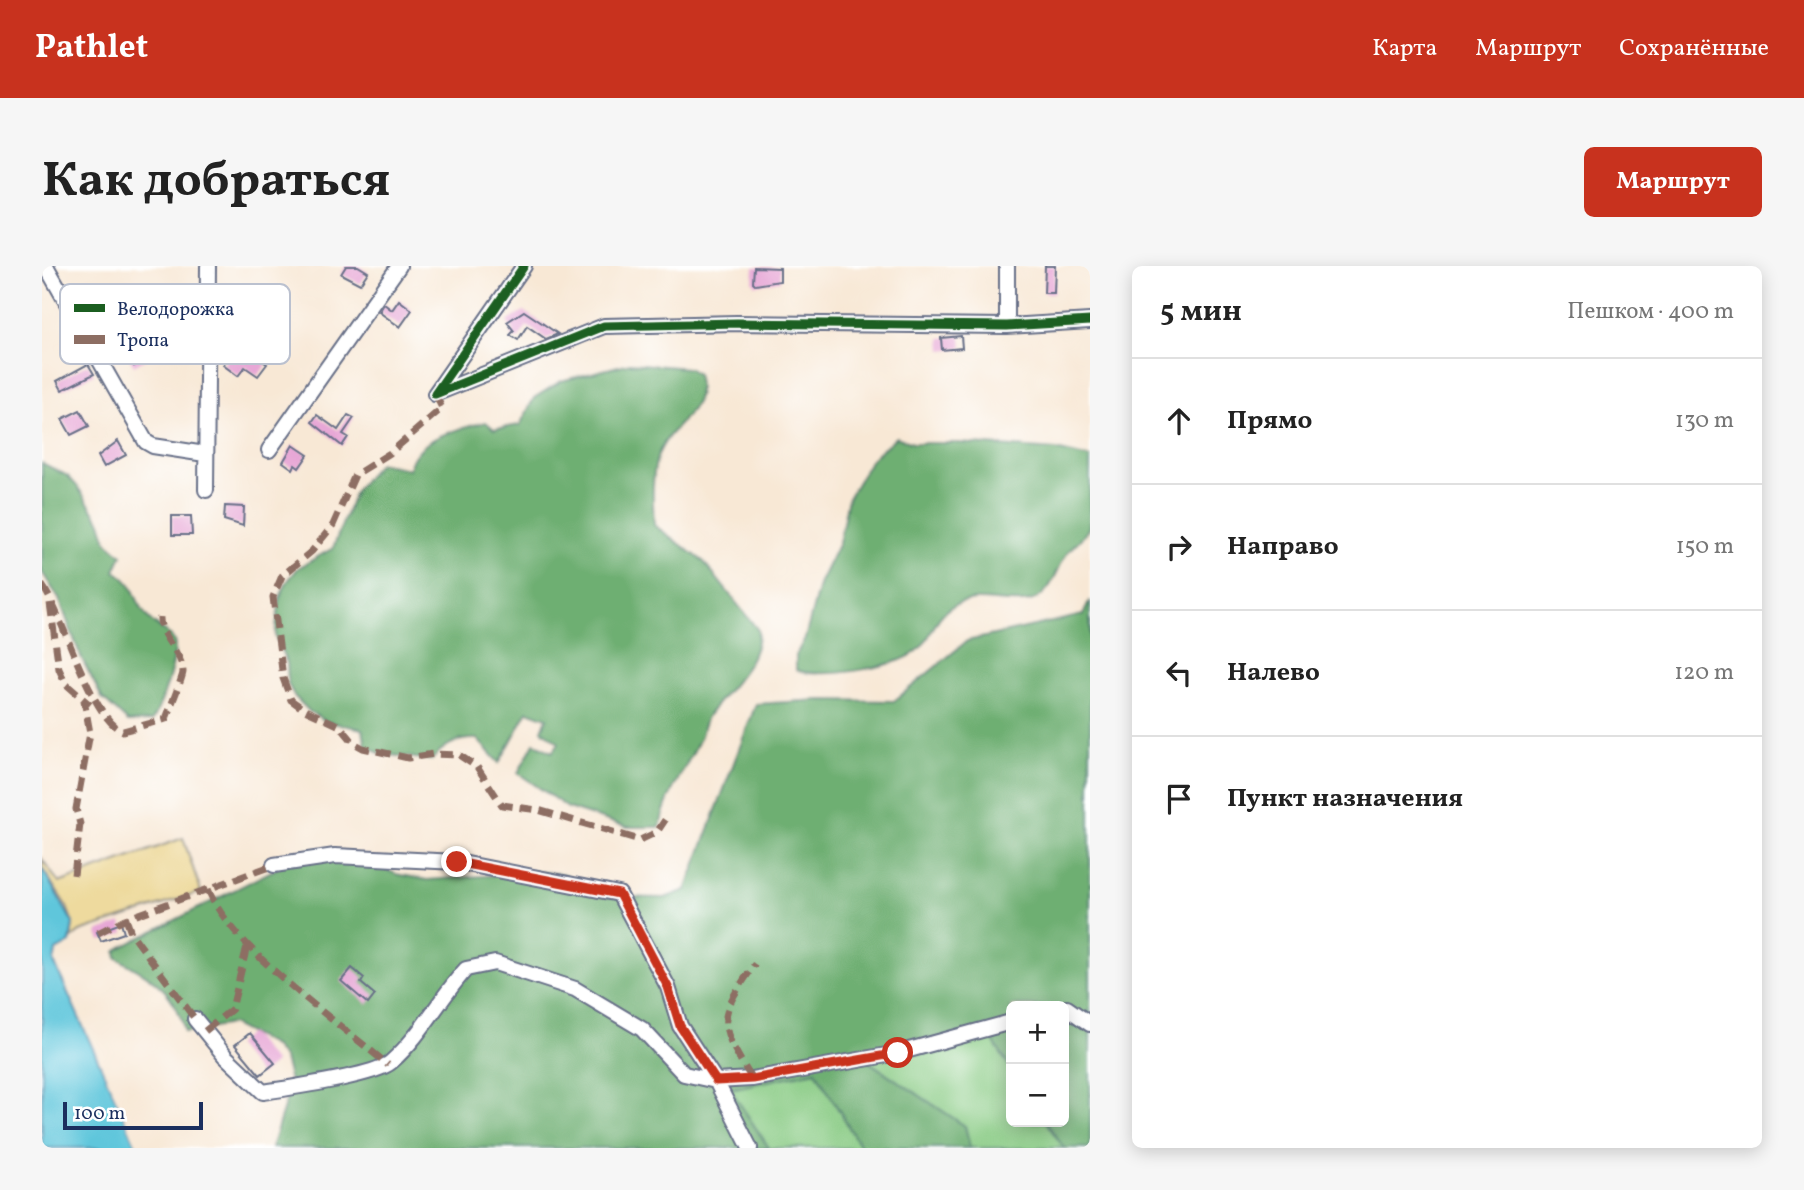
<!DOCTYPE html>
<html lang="ru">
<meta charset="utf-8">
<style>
:root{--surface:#fff;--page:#f6f6f6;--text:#222;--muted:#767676;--line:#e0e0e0;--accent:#c8321e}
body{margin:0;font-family:Vollkorn,serif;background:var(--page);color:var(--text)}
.controls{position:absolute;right:21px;bottom:21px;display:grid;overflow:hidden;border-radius:10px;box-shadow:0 4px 18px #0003}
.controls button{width:63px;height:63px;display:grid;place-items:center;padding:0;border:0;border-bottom:2px solid var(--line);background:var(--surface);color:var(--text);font:35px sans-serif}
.scale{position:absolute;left:21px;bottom:18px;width:140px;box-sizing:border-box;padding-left:7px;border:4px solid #1b2f5e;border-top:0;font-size:19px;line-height:24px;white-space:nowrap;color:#1b2f5e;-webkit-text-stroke:5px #fff;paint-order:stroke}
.stop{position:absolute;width:21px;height:21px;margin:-16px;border:5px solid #c8321e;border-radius:50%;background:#fff}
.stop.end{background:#c8321e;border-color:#fff;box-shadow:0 2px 7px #0008}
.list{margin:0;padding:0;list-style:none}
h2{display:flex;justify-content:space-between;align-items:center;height:91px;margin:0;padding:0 28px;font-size:30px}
h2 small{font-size:23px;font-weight:400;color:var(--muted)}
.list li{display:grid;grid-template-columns:46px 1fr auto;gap:21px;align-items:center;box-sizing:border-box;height:126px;padding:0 28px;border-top:2px solid var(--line)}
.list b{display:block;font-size:26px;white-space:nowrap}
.list em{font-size:23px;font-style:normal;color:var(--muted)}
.icon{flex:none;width:38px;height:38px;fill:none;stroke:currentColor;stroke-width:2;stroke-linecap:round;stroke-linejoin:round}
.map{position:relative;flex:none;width:1048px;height:882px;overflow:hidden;border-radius:10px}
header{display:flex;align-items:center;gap:42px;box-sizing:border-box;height:98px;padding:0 35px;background:var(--accent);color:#fff}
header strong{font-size:33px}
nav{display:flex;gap:38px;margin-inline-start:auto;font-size:24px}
.intro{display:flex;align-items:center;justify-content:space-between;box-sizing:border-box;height:168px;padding:0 42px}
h1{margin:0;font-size:49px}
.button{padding:18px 32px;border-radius:10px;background:var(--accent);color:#fff;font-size:24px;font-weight:700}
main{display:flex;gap:42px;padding:0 42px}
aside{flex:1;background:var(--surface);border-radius:10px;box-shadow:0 4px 18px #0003}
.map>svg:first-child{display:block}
</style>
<header>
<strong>Pathlet</strong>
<nav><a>Карта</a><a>Маршрут</a><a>Сохранённые</a></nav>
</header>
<div class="intro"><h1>Как добраться</h1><a class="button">Маршрут</a></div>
<main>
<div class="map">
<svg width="1048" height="882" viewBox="0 0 1048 882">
<rect width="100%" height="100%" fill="#fff"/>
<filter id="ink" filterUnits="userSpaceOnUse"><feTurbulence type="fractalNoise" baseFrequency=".0143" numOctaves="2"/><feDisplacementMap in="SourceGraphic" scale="14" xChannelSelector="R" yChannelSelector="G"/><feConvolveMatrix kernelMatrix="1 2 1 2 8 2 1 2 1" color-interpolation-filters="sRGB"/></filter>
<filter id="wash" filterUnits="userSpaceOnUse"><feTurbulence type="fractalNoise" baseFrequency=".00686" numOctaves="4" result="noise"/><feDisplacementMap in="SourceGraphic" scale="28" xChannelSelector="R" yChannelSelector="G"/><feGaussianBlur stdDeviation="1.57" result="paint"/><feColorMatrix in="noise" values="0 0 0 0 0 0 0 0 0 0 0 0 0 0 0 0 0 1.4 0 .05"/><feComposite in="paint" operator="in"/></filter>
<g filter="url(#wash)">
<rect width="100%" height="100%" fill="#f8e8d5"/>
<path fill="#89cb84" stroke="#527d71" stroke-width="2" d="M943,763L969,803V856H1004L1022,882H928L923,860L820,791L822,786Z
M774,805L819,882H727L687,822Z"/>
<path fill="#6eaf72" stroke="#446f68" stroke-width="2" d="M588,97L646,102L655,108C666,149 627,155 615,192C609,212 611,239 612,259L661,295L716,364C717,400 682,424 665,451C661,458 661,465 658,472C644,503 624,527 618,561H585L526,542L476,507L492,477L510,486L517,477L500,464L505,452L486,445L457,497L435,473C417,472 401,479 390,494L340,488L324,481L321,463L286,456L268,446L252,430L246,418L245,397L233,370L238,331L245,316L256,302L291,282L314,223L337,197L367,203C374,171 416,163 444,156L452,163L478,159L492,132L519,115Z
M854,171L871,177H917L1014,184L1048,192C1048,209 1048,247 1047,261C1043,271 1032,278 1026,286C1015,301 1010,330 988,335C962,341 934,326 909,341C891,352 890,374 874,386C853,402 779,413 754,404V389L763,372L778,316L797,277L806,232L830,192Z
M0,197L26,210L35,220L59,256L65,276L80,289L73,305C95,319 90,329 103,348C110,359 124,363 131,373C139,384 118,444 110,455L86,456L60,432L39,391L17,333L0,306Z
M1048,334V882H1022L1004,856H1022V740H969V803L943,763L822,786L820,791L923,860L928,882H819L774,805L688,823L727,882H229L249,819L242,793L230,779L189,758L143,766C133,723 111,713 75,692L74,686L78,682L269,585L305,586L354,608L385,614L499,606L521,608L567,631L623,632L644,624L714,438L778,434L852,435L925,375L1041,349Z"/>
<path fill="#eeda9e" stroke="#84847e" stroke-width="2" d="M141,572L159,626L38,666L29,673L31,657L25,641L0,602V593L17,617Z"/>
<path fill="#5ec6db" stroke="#3c7a9c" stroke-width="2" d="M0,602L31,657L28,677L14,685L12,696L96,882H0Z"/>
<path fill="#f8e8d5" d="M13,694H15L100,882H96Z"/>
<g id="blocks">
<path fill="#e7a7d6" d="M304,0H316L326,6L318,18L299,8Z
M1003,0H1013L1012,27H1002Z
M712,1L738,2V15L714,19L711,16Z
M357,34L370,44L358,61L337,46L342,38L350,44Z
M482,45L500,57L516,68L504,73L485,60L476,74L468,69L472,65L465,56Z
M919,70L920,82L900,84L899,72Z
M97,73L107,91L92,100L85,87L91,84L88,78Z
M196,78L225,98L216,110L203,101L196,110L181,99Z
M46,98L52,108L20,124L15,115Z
M38,144L47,160L29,169L20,153Z
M275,149L296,164L306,149L312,152L301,168L306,171L300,180L270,156Z
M76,175L84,189L62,201L56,190Z
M251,179L266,189L257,202L253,199L251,203L241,196Z
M183,240L202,241L201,260L182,254Z
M130,250H149L150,269H130Z
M79,657L82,667L59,675L55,666Z
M310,702L322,712L319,717L333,729L326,738L299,715Z
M208,767L233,797L218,809L193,779Z"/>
</g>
</g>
<g filter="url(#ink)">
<use href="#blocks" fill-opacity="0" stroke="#687088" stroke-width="2"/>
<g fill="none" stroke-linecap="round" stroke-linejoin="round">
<g stroke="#687088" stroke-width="18">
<path id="minor" d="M4,0L104,176L111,180L163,188
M482,0L393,128L562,60L695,57L965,60L1048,55
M965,0V60
M227,184L357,0
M164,224L166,0
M232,599L293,590L415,596L577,628L626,721L638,760L674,815L708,882
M1022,743L1025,742L1048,758
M153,753L183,790L221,826C246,822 333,810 349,796C379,770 397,733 424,703L453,697L533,723L600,763L642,808L674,815L710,813L856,787L969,756"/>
</g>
<use href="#minor" stroke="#fff" stroke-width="14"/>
<path stroke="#8d6e63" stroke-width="7" stroke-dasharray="14 7" stroke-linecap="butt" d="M393,128L400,142L348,187L313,209L291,259L270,285L240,310L231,331L241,412L249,434L263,444L298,460L312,477L321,482L366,492L392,488L417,489L435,501L460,539L496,544L598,574L615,566L623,554
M0,319C21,348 49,454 81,465L124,453C127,444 141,411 141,406C140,385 117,372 118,351
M8,337L17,403L24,418L48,439
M32,609L38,558L34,543L48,467L42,434
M166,623C189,682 296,756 346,799
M84,653L89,667L153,753
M56,667L84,653L232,599
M163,765L190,743L205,680
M710,813C675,756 674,753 713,698"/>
<g stroke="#fff" stroke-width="13">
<path id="cycleway" d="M482,0L393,128L562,60L695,57L965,60L1048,55"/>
</g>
<use href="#cycleway" stroke="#1b5e20" stroke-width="9"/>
</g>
</g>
<g fill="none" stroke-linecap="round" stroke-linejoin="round" filter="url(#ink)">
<path stroke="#c8321e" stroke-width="9" d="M415,596L577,628L626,721L638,760L674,815L710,813L856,787"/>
</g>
<rect x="18" y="18" width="230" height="80" rx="10" fill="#fff" stroke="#bbc1cf" stroke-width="2"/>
<rect x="32" y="38" width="31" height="8" fill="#1b5e20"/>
<rect x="32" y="69" width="31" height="9" fill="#8d6e63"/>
<g font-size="19" fill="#1b2f5e">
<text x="75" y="49">Велодорожка</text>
<text x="75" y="80">Тропа</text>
</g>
</svg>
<div class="controls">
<button>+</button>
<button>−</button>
</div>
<div class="scale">100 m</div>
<div class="stop" style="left:856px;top:787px"></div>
<div class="stop end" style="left:415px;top:596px"></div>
</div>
<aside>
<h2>5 мин<small>Пешком · 400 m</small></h2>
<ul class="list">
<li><svg class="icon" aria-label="ahead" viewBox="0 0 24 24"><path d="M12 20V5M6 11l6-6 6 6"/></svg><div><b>Прямо</b></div><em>130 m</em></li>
<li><svg class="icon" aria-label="right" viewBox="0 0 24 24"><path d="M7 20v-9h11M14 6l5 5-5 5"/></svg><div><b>Направо</b></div><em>150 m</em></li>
<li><svg class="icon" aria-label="left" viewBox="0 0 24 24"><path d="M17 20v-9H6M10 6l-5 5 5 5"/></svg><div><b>Налево</b></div><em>120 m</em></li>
<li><svg class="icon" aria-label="arrive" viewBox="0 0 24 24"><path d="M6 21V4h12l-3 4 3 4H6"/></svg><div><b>Пункт назначения</b></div></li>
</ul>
</aside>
</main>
